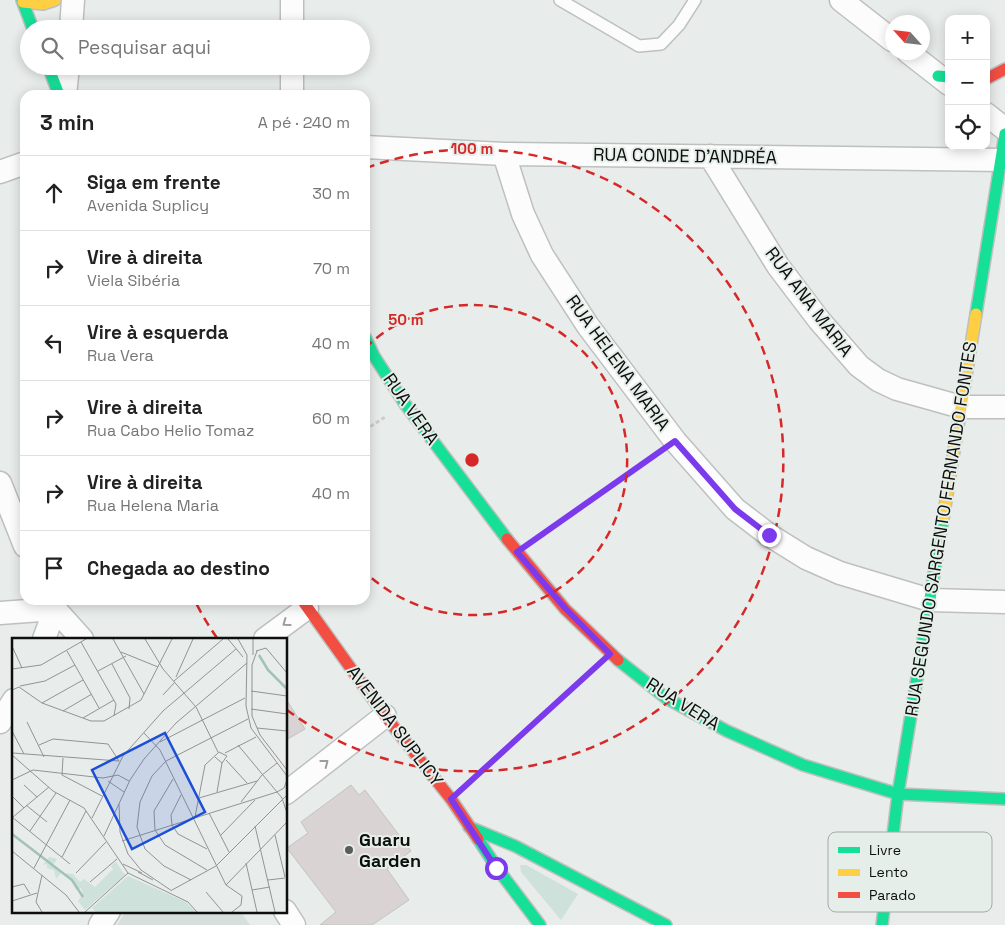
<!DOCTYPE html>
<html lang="pt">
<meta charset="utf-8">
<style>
:root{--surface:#fff;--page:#f2f2f2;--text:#222;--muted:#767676;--line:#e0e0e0}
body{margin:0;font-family:"Space Grotesk",sans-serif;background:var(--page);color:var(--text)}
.controls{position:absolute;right:15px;top:15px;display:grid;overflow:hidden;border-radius:10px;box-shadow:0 2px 12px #0003}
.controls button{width:45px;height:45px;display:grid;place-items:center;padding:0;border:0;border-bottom:1px solid var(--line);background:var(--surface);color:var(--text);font:25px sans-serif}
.compass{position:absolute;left:885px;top:15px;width:45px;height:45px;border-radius:50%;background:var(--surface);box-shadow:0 2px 12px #0003;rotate:297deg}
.stop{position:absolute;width:15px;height:15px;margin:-11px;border:4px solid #7c3aed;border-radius:50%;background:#fff}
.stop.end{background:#7c3aed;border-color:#fff;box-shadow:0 1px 5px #0008}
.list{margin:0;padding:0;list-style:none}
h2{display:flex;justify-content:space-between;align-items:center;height:65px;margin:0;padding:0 20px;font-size:21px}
h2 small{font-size:16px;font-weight:400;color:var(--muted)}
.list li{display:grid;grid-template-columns:32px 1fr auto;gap:15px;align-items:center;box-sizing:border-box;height:75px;padding:0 20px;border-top:1px solid var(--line)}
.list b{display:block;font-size:19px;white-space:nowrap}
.list p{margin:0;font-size:16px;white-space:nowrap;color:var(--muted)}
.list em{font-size:16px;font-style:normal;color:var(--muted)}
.icon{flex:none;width:28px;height:28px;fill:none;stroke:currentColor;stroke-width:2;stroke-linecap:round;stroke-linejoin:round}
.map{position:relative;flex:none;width:1005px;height:925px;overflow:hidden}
.search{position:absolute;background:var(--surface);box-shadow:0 2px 12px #0003;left:20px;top:20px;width:350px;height:55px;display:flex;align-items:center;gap:12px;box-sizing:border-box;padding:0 18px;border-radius:28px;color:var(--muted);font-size:19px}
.panel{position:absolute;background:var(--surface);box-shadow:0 2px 12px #0003;left:20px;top:90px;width:350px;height:515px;border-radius:15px}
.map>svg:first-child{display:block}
</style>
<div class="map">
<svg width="1005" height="925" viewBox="0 0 1005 925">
<rect width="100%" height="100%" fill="#e8ecea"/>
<path fill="#d6dfdb" d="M126,911H240L250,925H117Z"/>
<path fill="#cee1da" d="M520,865H526L578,894L561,920L521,872Z"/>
<path fill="#dad3d4" stroke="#c2c3c2" d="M286,699L305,729L286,740Z
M351,785L359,795L365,790L411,851L387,869L409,900L372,925H320L336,912L287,848L308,833L301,822Z"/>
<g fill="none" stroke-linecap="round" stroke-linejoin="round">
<g stroke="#bdc0bf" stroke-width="14">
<path id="lane" d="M560,0L639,46L661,44L679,25L695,0"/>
</g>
<g stroke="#bdc0bf" stroke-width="25">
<path id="street" d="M841,0L892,40
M71,29L73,0
M292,29V0
M908,52L949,84
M65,95L68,66
M292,95V66
M986,114L1005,129
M365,147L504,154L1005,160
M504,154L523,214L542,255L588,326L675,441L735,509L769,535L806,558L840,573L930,600L1005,602
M710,156L778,266L819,320L859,366L878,380L897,389L961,407H1005
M0,172L25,163
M0,483L25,546
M51,600L55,609L82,639
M0,613L55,609
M44,639L55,609
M265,639L307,608
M0,722L14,700
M286,793L385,716
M285,911L294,925
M100,925L109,911"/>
</g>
<g stroke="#bdc0bf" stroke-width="14">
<path id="fast" d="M22,0L33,29
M48,66L59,95
M938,76L949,77
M976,314L1005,134
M365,337L374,356L405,404L507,539
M618,660L666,698L727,731L803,765L898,794L1005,799
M469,827L515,846L666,925
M478,839L497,868L540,925
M882,925L898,794L943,519"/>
</g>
<g stroke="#bdc0bf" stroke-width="14">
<path id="slow" d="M23,2L43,4L55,0
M943,519L976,314"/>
</g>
<g stroke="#bdc0bf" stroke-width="14">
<path id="jam" d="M986,79L1005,69
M507,539L565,609L618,660
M302,600L385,716L451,799L478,839"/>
</g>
<path stroke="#cdcdcd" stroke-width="3" stroke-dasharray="4 2.5" stroke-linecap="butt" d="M365,430L385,417
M537,538L658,453
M468,783L593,670"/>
<use href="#lane" stroke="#fcfcfc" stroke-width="11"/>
<use href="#street" stroke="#fcfcfc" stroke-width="22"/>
<use href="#fast" stroke="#16e098" stroke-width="11"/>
<use href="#slow" stroke="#ffcf43" stroke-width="11"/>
<use href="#jam" stroke="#f24e42" stroke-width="11"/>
</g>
<defs><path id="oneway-chevron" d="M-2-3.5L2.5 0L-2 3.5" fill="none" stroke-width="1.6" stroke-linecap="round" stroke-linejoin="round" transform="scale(1.25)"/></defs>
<g stroke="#9c9d9d">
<use href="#oneway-chevron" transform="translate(286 623) rotate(144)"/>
<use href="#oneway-chevron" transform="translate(325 763) rotate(-38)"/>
</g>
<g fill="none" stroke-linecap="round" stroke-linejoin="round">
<path stroke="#7c3aed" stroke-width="6" d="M496,868L451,799L610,654L565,608L517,552L675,441L735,509L769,535"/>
</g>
<g fill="none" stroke="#d62828" stroke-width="2.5" stroke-dasharray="9 6">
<path d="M365 348A155 155 0 1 1 365 572"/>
<path d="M217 638A311 311 0 0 1 195 601M366 168A311 311 0 1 1 287 710"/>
</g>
<circle fill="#5a5c5b" stroke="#e6eeea" stroke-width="2" cx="349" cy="850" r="5"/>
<g text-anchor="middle" stroke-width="4" stroke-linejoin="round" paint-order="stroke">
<g font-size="18" fill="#0d0f0e" stroke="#e6eeea">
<text transform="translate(685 156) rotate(1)" y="6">RUA CONDE D'ANDRÉA</text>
<text transform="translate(809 302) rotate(53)" y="6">RUA ANA MARIA</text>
<text transform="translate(618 363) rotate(54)" y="6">RUA HELENA MARIA</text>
<text transform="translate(411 409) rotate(55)" y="6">RUA VERA</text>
<text transform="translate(941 529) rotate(-81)" y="6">RUA SEGUNDO SARGENTO FERNANDO FONTES</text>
<text transform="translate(683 704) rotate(32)" y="6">RUA VERA</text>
<text transform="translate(395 726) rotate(53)" y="6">AVENIDA SUPLICY</text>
</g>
<g font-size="18" font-weight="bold" fill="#0d0f0e" stroke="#e6eeea" text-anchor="start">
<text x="359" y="846">Guaru<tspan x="359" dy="21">Garden</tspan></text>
</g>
</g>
<g transform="translate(12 638)">
<rect width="275" height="275" fill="#e8ecea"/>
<path d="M37,219L45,221L42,226L38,225L51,235L61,236L68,244L72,241L83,249L101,231L99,228L104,224L113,237L73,272L66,263L71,256L69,250L64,252L60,243L49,235L44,241L42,232L35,230V226L31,227ZM116,238L174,264L184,274H84L80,270Z" fill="#cee1da"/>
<path fill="none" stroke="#a3c2b6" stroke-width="2.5" d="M247,17L256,32L275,51M0,196L60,242L71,259"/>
<path fill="none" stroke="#909492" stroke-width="1" d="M101,1L132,56M133,1L151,31L184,69L206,114M216,1L231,19M226,1L235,17L234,68L239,90L275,138M241,1V17M69,4L104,66L102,78M0,8L10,30M55,13L87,70M244,13L254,10L275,35M245,13L240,27V78L248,97L275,132M109,14L146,29M100,26L118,60L117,71M0,31L29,27L74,1M86,33L114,18M164,39L181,1M162,43L211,1M8,48L33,43L63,27M0,52L7,49L30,65L79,83H92L129,62L160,1M239,53L275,58M151,57L163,44M30,65L71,42M239,71L275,76M51,73L80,56M71,80L102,62M15,84L32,119M245,90L275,93M0,93L12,116M132,95L148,112L214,247L230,258L229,267L220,274M148,104L233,60M27,107L41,101L96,106L107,123M226,107L270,160L275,175M1,115L107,123M213,115L244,99M0,117L41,153L72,170L116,235L176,264L185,274M51,120L50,137L90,158M214,122L235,145M161,141L142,173L143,192L153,207L195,232M0,142L21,132L91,140L106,137L117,143M96,143L112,154M12,147L25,159M205,154L210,125M169,157L159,177L160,187L166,196L195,211M0,158L12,170M187,160L245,143M229,164L250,137L265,125M107,166L108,194L116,216L129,232L160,253M14,167L35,184M197,175L217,214M0,179L58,226M1,179L37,149M183,179L193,127L207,114L215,118L210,125L203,119M80,180L111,118L151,73L224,11M243,188L263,274M18,193L44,155M209,197L243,162M263,197L273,239M92,198L118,142L132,121L164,85L235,25M110,203L265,154L272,150L275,142M0,213L54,257L67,274M50,219L74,173M234,225L245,274M111,226L130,235M22,230L58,162M126,234L141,242M64,235L94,204M30,237L24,264L30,274M179,242L152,228L133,211L125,189L128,164L140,138L154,123L236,81M256,242L273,240M78,244L105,221M214,247L275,184M0,249L12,246L18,256M160,252L204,228L275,157M240,252L258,249M194,254L211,274M0,263L25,255M73,274L116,235"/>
<path fill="#1d4ed8" fill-opacity="0.15" stroke="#1d4ed8" stroke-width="2.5" d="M153,95L193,174L120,211L80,132Z"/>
<rect width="275" height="275" fill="none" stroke="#0d0f0e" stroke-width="2.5"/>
</g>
<rect x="828" y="832" width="164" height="80" rx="8" fill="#e6eeea" stroke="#a5aba8" stroke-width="1"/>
<rect x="838" y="847" width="22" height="6" fill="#16e098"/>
<rect x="838" y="869" width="22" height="7" fill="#ffcf43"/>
<rect x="838" y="892" width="22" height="6" fill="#f24e42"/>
<g font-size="14" fill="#0d0f0e">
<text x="869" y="855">Livre</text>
<text x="869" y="877">Lento</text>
<text x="869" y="900">Parado</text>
</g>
<circle cx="472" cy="460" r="8" fill="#d62828" stroke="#e6eeea" stroke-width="2.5"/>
<g font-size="15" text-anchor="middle" font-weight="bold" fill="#d62828" stroke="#e6eeea" stroke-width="4" stroke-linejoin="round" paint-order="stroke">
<text x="472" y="154">100 m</text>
<text x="406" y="325">50 m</text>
</g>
</svg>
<div class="controls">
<button>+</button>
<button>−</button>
<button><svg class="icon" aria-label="locate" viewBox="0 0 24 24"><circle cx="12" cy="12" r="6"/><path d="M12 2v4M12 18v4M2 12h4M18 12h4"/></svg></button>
</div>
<svg class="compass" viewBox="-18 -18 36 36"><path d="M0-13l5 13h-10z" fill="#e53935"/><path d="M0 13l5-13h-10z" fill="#767676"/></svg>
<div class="stop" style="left:496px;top:868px"></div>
<div class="stop end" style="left:769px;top:535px"></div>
<div class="search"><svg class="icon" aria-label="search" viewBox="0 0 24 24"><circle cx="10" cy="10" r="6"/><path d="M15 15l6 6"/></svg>Pesquisar aqui</div>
<section class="panel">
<h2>3 min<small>A pé · 240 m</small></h2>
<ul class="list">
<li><svg class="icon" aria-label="ahead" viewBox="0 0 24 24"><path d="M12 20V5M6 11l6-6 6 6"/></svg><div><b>Siga em frente</b><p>Avenida Suplicy</p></div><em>30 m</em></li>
<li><svg class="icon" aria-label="right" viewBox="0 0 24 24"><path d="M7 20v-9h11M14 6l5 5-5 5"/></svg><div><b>Vire à direita</b><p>Viela Sibéria</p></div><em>70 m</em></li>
<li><svg class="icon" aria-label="left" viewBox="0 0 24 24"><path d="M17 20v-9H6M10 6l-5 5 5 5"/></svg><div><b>Vire à esquerda</b><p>Rua Vera</p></div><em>40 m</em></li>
<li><svg class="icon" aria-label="right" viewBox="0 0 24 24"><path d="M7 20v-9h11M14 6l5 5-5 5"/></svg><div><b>Vire à direita</b><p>Rua Cabo Helio Tomaz</p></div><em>60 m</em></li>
<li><svg class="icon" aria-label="right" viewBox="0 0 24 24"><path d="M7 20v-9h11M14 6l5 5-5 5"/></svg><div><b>Vire à direita</b><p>Rua Helena Maria</p></div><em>40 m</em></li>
<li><svg class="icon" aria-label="arrive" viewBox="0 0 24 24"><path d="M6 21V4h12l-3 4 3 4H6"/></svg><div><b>Chegada ao destino</b></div></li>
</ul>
</section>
</div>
